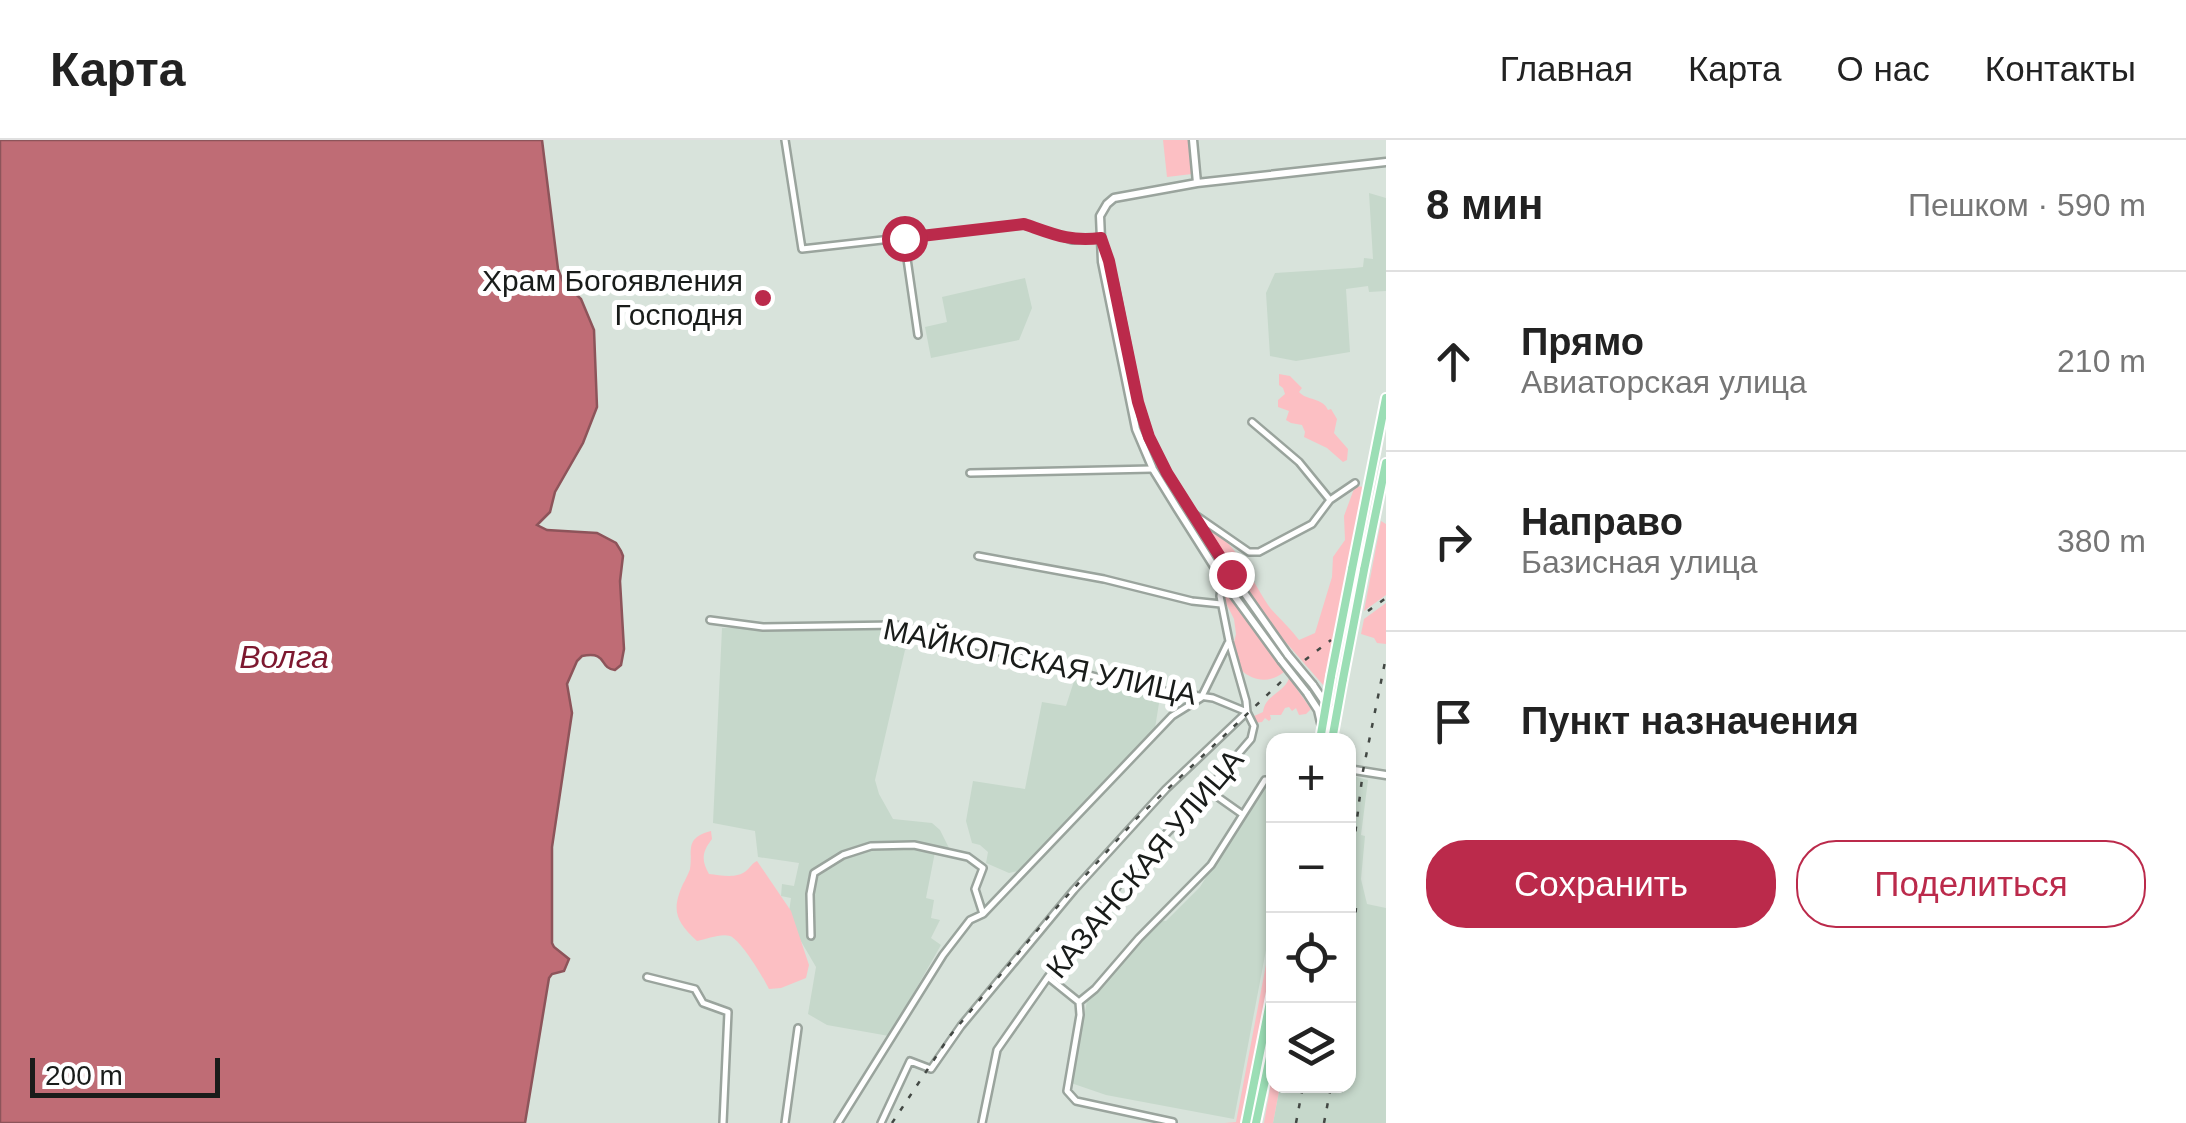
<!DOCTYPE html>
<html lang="ru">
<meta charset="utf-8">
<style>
:root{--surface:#fff;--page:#f2f2f2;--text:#222;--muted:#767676;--line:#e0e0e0;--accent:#bb2a4b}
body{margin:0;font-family:Helvetica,sans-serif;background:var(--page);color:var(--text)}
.controls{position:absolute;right:30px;bottom:30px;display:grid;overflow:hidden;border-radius:20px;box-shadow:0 2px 8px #0004}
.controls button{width:90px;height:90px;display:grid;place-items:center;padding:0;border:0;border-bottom:2px solid var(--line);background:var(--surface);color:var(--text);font:50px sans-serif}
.scale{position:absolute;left:30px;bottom:25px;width:190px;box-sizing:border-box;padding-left:10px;border:5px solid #191c1a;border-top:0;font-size:28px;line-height:35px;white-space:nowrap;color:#191c1a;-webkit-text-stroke:8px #fff;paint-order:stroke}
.stop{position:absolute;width:30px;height:30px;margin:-22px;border:8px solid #bb2a4b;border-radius:50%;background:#fff}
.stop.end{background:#bb2a4b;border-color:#fff;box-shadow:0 2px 10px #0008}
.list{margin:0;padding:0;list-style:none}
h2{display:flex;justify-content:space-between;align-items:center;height:130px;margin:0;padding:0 40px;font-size:42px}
h2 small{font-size:32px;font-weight:400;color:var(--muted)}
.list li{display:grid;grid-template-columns:65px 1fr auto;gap:30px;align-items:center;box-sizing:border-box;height:180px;padding:0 40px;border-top:2px solid var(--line)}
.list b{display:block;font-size:38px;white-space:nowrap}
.list p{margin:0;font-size:32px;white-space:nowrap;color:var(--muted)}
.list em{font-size:32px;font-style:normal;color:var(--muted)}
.actions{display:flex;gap:20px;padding:30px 40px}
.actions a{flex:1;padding:22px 0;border:2px solid var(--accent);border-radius:40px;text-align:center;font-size:35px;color:var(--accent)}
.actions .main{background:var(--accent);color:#fff}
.icon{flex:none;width:55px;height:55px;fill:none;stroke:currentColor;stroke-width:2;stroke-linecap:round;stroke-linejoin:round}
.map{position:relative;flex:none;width:1386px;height:983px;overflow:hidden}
header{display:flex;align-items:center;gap:60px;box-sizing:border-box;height:140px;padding:0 50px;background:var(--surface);border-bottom:2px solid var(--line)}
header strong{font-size:48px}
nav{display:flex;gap:55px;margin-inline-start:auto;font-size:35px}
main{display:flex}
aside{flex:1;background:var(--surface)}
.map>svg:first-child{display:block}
</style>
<header>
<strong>Карта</strong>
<nav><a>Главная</a><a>Карта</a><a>О нас</a><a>Контакты</a></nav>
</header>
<main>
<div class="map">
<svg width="1386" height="983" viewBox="0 0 1386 983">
<rect width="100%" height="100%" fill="#d8e3db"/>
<path fill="#c6d8cb" d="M1369,53L1386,58V151L1369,152L1368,146L1346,149L1350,212L1296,221L1270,216L1266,153L1275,133L1354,128L1363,127L1364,118L1373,119Z
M1025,138L1032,168L1019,200L931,218L925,187L947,182L942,157Z
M722,488H871L923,495L905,510L875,640L879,654L893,679L932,683L940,690L950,710L969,713L978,720L935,712L926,758L934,760L931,778L940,780L931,798L941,805L889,896L827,885L808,874L816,827L788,779L791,758L781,756L782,744L794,746L799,723L758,717L755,691L713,683Z
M1072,533L1160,557L1155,588L1018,731L1009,733L986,723L988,712L980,705L972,703L966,681L973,641L1025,649L1042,562L1066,566L1075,538L1071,536Z
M1349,635L1368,640L1361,695L1365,696L1361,739L1367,764L1386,768V983H1273L1280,946H1348Z
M1263,645L1273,649V773L1234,979L1106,955L1071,943L1087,861L1152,786L1158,780L1166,781L1200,747Z"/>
<path fill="#fcbfc3" d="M1163,0H1188L1192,34L1167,37Z
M1279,234L1290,236L1302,248L1299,252C1307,261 1322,257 1328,270L1331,269L1337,279L1334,293L1348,309L1347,320L1343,322L1327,308L1304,297L1305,292L1302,285L1291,283L1286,280L1289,271L1278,267V260L1285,254L1283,248L1279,245Z
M1355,346L1365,347L1324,546L1283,499L1252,457L1211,391C1236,400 1255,448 1271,469C1280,479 1291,489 1299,500L1315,493L1332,437L1333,417L1345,400L1344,376Z
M1381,381L1386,384V455L1364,471Z
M1227,455H1229L1284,532C1270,543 1254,542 1241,530L1233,506L1236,494L1234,479L1224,459Z
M1386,463V504L1377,503L1374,498L1361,494L1364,479Z
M1289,538L1311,569L1306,574L1299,575L1296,568L1292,571L1289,567L1285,568L1281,575H1270L1271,579L1269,581L1265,578L1262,582L1255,583L1252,577L1263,572C1265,555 1285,552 1289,538Z
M711,691L712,699C702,712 701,720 709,734C720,735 737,739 746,731C750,728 752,723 757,721L791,771L809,825L806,838L781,848L769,849C763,837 741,800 730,796C721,793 707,799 697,801C676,781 671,771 683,744C684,743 690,730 690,729C693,710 684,698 711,691Z
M1273,788V828L1244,983H1225L1236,982Z
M1273,931L1274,946H1280L1273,983H1264Z"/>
<path fill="#bf6c75" stroke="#8d545a" stroke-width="2.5" d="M0,0H542L558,129L563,142L581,159L594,190L597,267L583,303L555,352L550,372L537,385L547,390L597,393L616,403L621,411L623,416L620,441L624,509L621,525L615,530C598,528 609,511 582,516L577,521L567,544L572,573L552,707V803L554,807L569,819L564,831L552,834L549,838L525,983H0Z"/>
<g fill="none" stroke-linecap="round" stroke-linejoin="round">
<g stroke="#9aa49d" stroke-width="10">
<path id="minor" d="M785,0L802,109L1024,84L1072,100L1101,98
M904,98L918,195
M970,333L1152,329
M1330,360L1355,343
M1194,374L1249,412H1259L1312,384L1330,360L1299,322L1252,282
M978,416L1104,439L1192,461L1221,464
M710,480L763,487L897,485L1131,546L1213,558L1247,572
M1208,650L1242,674
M811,796L810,754L814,733L843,715L871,706L914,705L968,717L983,728L975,749L983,774
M647,837L695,849L703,863L728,872L723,983
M1048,837L1079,862
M1173,982L1076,961L1067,951L1080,875L1079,862L1095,849L1139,798L1211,725L1265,640L1274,641
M785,983L798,888
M838,983L943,815L970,780L983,774L1172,576L1201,558L1228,503
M881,983L910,921L931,929L961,886L1074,750L1166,649L1247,572
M982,983L997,910L1048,837L1120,743L1208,649L1251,599L1254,586L1247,572L1246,561L1229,501L1220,456L1222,440"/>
</g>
<g stroke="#9aa49d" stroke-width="11">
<path id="tertiary" d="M1193,0L1197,43
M1105,112L1114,144L1138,263L1149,297L1167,333L1192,373L1231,434L1288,515
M1281,520L1222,439L1177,368L1153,329L1136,289L1102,122L1100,76L1107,64L1114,58L1197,43L1386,22
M1313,545L1330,570L1333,583
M1307,553L1318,570L1321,583
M1348,629L1386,635"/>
</g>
<g stroke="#fff" stroke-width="12">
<path id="primary" d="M1352,429L1386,258
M1364,430L1386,323
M1320,600L1331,536
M1332,600L1343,539
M1246,983L1274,842
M1256,983L1274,898"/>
</g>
<use href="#minor" stroke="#fff" stroke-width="5"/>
<use href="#tertiary" stroke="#fff" stroke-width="6"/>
<use href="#primary" stroke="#9bdeb5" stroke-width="8"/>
<path stroke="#434844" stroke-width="2.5" stroke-dasharray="5 10" stroke-linecap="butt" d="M1368,471L1386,458
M1305,520L1331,500
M1348,751L1363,631L1386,517
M1348,779L1355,740
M1348,847L1356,768
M892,983L949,897L1049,776L1137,678L1284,539
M1296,983L1303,946
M1324,983L1331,946"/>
<g stroke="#9aa49d" stroke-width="11" stroke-linecap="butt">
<path id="tertiary-bridge" d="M1288,515L1313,545
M1281,520L1307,553"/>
</g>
<g stroke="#fff" stroke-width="12" stroke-linecap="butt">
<path id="primary-bridge" d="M1331,536L1352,429
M1343,539L1364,430"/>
</g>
<use href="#tertiary-bridge" stroke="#fff" stroke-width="6"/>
<use href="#primary-bridge" stroke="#9bdeb5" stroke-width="8"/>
</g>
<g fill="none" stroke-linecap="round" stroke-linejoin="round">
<path stroke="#bb2a4b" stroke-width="12" d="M904,98L1024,84C1053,94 1069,102 1101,98L1109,121L1138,262L1149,297L1167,333L1231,434"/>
</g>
<circle fill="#bb2a4b" stroke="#fff" stroke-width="4" cx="763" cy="158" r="10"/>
<g text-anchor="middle" stroke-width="10" stroke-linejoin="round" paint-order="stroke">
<g font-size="30" fill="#191c1a" stroke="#fff" text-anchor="end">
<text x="743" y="151">Храм Богоявления<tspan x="743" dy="34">Господня</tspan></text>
</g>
<g font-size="30" fill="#191c1a" stroke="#fff">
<text transform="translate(1040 522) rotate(12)" y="10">МАЙКОПСКАЯ УЛИЦА</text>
<text transform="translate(1145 724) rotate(-50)" y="10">КАЗАНСКАЯ УЛИЦА</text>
</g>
<g font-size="32" font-style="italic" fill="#7d182f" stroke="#fff">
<text x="284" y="528">Волга</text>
</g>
</g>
</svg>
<div class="controls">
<button>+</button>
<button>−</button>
<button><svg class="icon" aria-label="locate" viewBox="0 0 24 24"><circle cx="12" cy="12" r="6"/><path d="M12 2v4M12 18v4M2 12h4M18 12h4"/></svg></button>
<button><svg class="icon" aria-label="layers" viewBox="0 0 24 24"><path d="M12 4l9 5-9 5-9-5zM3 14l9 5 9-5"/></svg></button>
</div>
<div class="scale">200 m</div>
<div class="stop" style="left:904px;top:98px"></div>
<div class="stop end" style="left:1231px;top:434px"></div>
</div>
<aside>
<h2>8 мин<small>Пешком · 590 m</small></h2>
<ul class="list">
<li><svg class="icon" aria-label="ahead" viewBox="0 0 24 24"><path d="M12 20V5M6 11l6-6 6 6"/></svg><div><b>Прямо</b><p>Авиаторская улица</p></div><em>210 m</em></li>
<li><svg class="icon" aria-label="right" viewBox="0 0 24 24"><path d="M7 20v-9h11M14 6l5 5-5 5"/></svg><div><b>Направо</b><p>Базисная улица</p></div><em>380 m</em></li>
<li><svg class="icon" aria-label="arrive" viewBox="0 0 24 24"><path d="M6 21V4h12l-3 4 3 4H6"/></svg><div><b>Пункт назначения</b></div></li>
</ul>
<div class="actions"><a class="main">Сохранить</a><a>Поделиться</a></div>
</aside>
</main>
